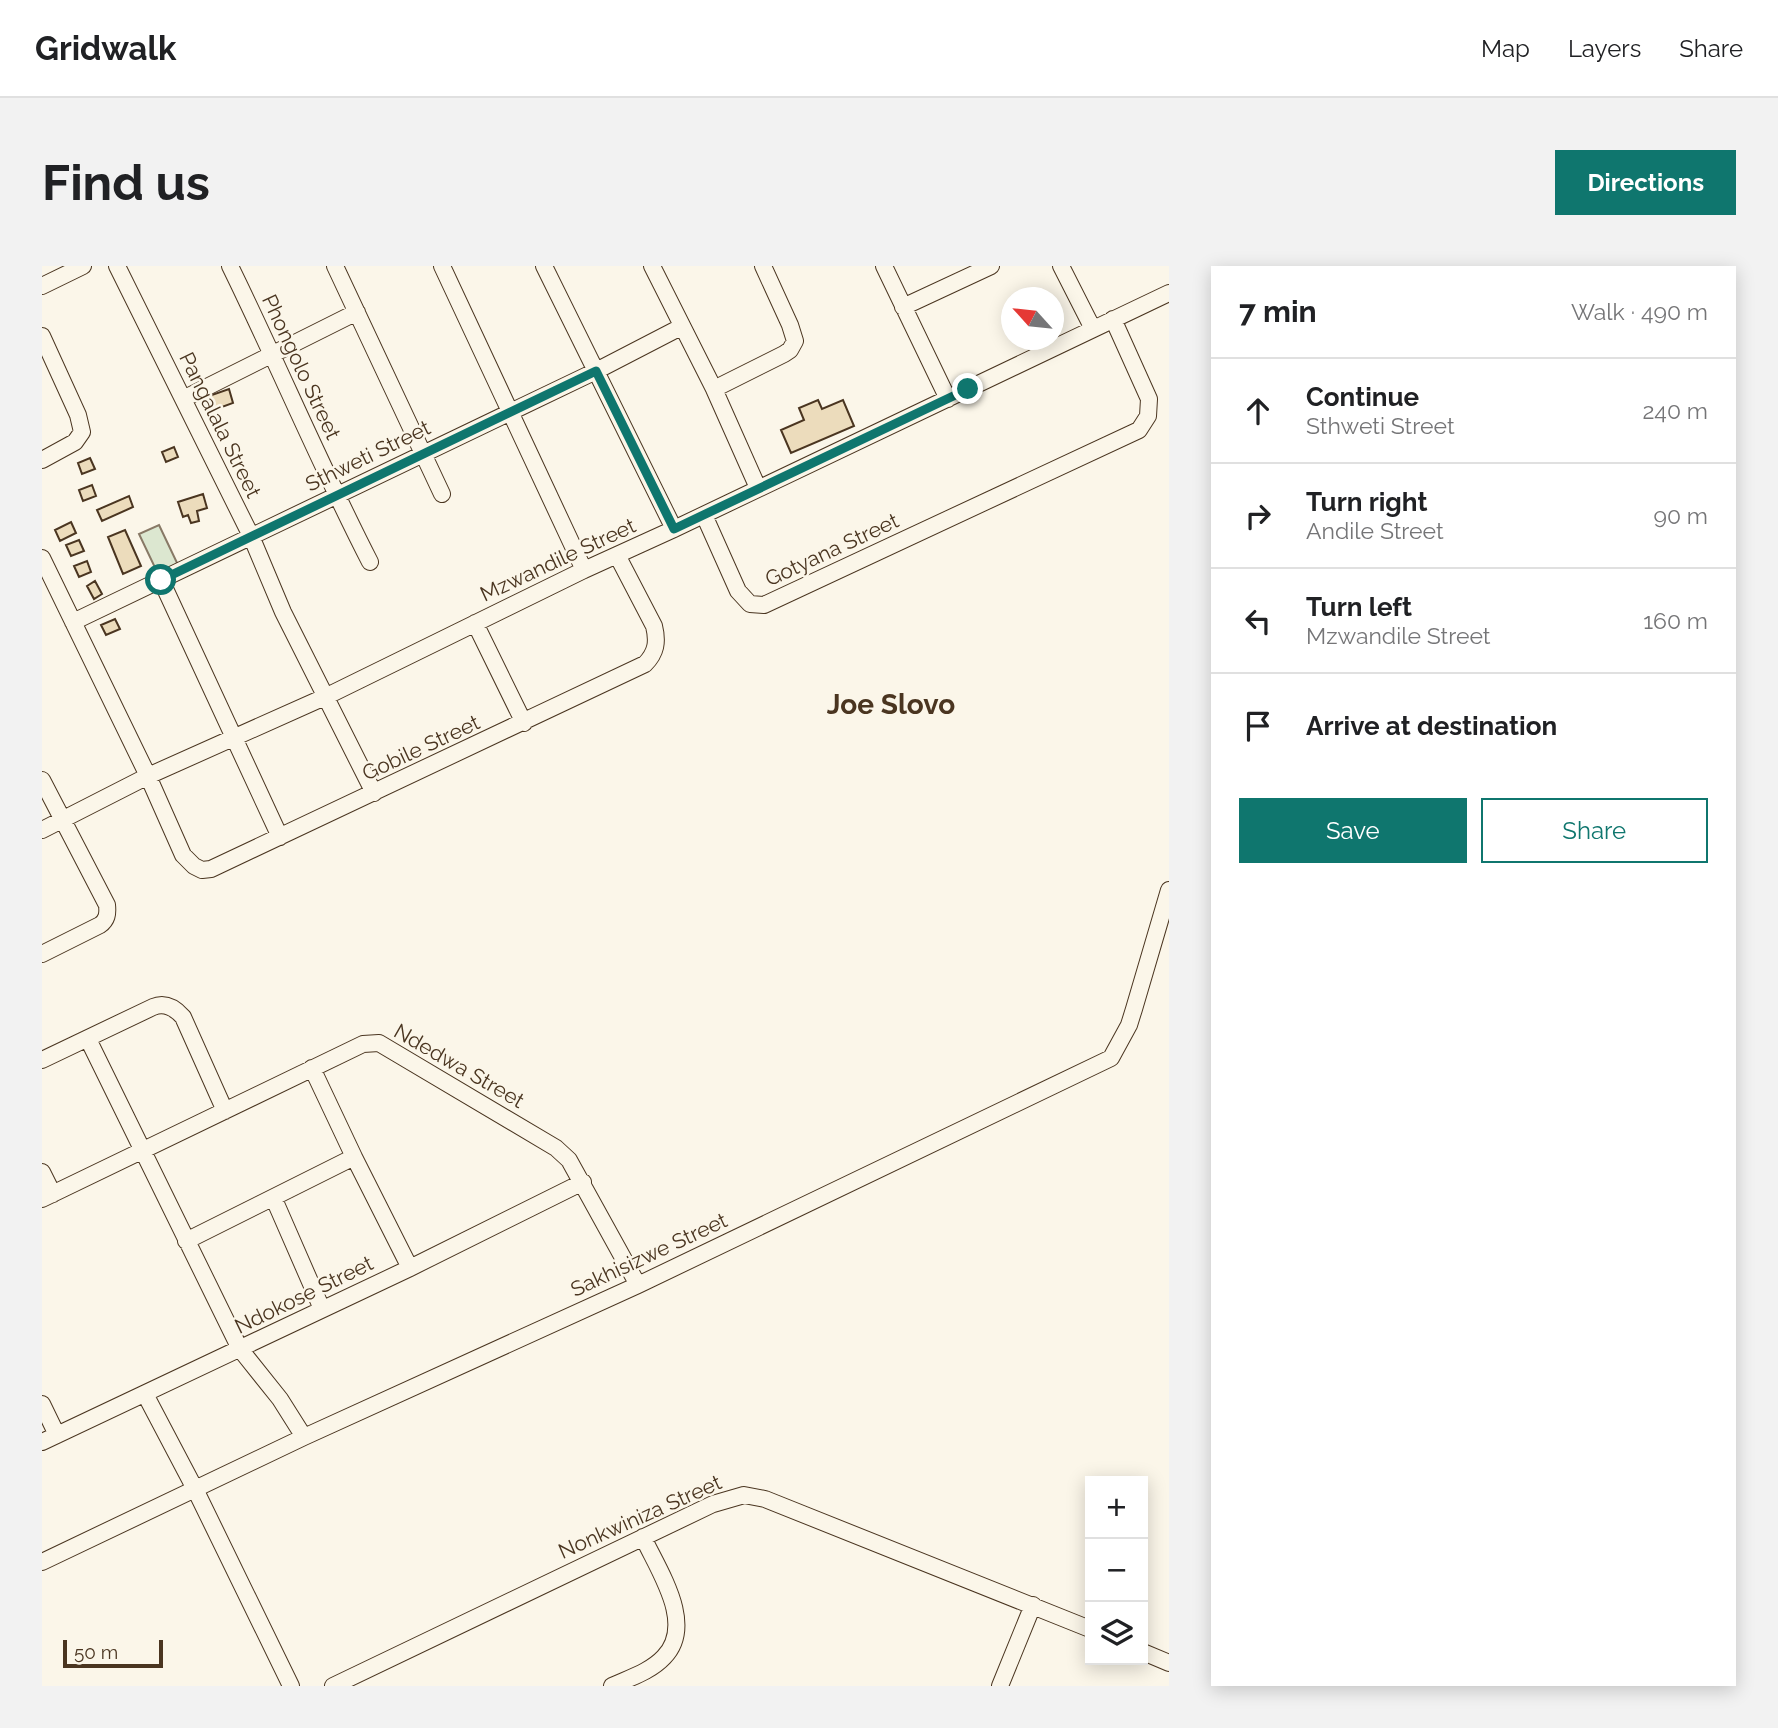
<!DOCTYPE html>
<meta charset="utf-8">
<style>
:root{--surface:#fff;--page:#f2f2f2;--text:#202124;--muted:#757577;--line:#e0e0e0;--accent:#0f766e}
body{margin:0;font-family:Raleway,sans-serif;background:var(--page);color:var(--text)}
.controls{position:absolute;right:21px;bottom:21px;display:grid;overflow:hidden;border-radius:0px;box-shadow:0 4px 18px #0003}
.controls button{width:63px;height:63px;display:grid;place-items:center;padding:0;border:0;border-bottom:2px solid var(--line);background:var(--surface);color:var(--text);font:35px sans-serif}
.compass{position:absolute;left:959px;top:21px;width:63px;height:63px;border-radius:50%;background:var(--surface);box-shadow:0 4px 18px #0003;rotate:297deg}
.scale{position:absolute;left:21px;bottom:18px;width:100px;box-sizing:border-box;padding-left:7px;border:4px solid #4a3520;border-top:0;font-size:19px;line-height:24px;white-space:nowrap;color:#4a3520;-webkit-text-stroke:5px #fbf6e9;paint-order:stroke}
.stop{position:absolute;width:21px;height:21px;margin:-16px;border:5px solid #0f766e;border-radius:50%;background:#fff}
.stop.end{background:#0f766e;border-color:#fff;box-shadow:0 2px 7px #0008}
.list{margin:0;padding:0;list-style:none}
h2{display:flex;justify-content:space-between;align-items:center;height:91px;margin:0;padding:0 28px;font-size:30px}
h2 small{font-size:23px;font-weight:400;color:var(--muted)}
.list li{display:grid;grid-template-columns:46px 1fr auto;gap:21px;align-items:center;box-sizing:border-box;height:105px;padding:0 28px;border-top:2px solid var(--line)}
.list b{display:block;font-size:26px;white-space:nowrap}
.list p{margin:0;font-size:23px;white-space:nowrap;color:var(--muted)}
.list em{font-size:23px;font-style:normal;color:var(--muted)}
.actions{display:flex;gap:14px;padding:21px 28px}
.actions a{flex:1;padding:16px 0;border:2px solid var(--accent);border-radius:0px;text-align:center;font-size:24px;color:var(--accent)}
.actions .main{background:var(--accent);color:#fff}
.icon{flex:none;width:38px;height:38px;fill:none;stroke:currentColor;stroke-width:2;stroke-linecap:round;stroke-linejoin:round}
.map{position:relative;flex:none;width:1127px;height:1420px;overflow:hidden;border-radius:0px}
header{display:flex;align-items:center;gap:42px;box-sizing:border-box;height:98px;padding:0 35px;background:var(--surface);border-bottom:2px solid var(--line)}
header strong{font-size:33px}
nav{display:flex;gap:38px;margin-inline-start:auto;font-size:24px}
.intro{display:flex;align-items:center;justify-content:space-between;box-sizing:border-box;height:168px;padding:0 42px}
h1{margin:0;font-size:49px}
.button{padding:18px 32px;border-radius:0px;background:var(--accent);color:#fff;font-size:24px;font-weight:700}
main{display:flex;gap:42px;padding:0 42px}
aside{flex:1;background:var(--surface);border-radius:0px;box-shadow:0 4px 18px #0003}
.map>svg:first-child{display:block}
</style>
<header>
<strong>Gridwalk</strong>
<nav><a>Map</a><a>Layers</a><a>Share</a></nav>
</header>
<div class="intro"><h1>Find us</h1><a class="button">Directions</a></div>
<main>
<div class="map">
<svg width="1127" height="1420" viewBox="0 0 1127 1420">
<rect width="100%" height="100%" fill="#fbf6e9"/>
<path fill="#dce7d0" stroke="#887966" stroke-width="2" d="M117,259L137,301L117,310L97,268Z"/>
<path fill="#ecdcbc" stroke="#4a3520" stroke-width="2" d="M187,123L191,137L169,145L164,131Z
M776,134L780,143L801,134L812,160L749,187L739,164L762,154L757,142Z
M132,181L136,191L124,196L120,186Z
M48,192L53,203L40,208L36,197Z
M50,219L54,230L41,235L37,224Z
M161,228L165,242L155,245L157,255L149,257L146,249L141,251L136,236Z
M87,230L91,241L60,255L55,244Z
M29,256L34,267L18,275L13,264Z
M83,264L99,300L81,308L66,271Z
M37,274L42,285L29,290L24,279Z
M45,295L49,306L37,311L32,300Z
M53,315L60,328L52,333L45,320Z
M73,353L78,363L64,369L59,359Z"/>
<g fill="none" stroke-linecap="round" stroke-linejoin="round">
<g stroke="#4a3520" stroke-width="18">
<path id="minor" d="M75,0L209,270L241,346L332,527
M188,0C236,98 278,199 328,296
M293,0L400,228
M400,0L542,304
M502,0L632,263
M610,0L672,123L716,222
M842,0L906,133
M1019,0L1051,63
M0,20L41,0
M861,41L949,0
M0,70L36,149L40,166L33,176L0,194
M672,123L742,88L748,84L753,75L748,59L721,0
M141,133L315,46
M662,249L696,325L708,338L722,339L1097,164L1106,150L1107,133L1071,53
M0,292L106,510L141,589L152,600L160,604L169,603L603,398C614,387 616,376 612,360L575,289
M119,314L238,571
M31,356L554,105L639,61
M433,357L482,457
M0,514L65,639C66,648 65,654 58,659L0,688
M0,564L106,510L285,430L542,304L632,263L1127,27
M46,773L198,1083L238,1133L262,1171
M0,794L111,741C123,736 133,742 141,751L183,845
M312,891L368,1002
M0,906L11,928
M0,933L321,778L337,777L514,882L527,894L596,1019
M232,933L280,1043
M144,975L312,891L270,802
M103,1128L153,1223L249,1420
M0,1138L15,1169
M0,1176L368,1002L541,916
M0,1296L262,1171L596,1019L1069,792L1087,759L1092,743L1127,624
M1101,1386L1127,1397
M291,1420L671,1238L702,1229L723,1233L1048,1363
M570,1420C587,1412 608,1406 622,1391C654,1358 616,1304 601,1271
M958,1420L991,1339"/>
</g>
<use href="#minor" stroke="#fbf6e9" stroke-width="16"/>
</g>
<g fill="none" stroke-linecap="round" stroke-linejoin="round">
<path stroke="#0f766e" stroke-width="9" d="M119,314L554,105L632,263L926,123"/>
</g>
<g text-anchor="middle" stroke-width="5" stroke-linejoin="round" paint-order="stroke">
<g font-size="21" fill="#4a3520" stroke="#fbf6e9">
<text transform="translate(259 101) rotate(65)" y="7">Phongolo Street</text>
<text transform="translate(178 159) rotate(64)" y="7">Pangalala Street</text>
<text transform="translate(326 190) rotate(-26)" y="7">Sthweti Street</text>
<text transform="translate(790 284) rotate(-25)" y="7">Gotyana Street</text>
<text transform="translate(516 294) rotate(-25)" y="7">Mzwandile Street</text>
<text transform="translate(379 482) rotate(-25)" y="7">Gobile Street</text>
<text transform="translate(417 800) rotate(30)" y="7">Ndedwa Street</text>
<text transform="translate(607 989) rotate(-25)" y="7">Sakhisizwe Street</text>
<text transform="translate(262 1029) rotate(-26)" y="7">Ndokose Street</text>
<text transform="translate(598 1251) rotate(-24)" y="7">Nonkwiniza Street</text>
</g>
<g font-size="28" font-weight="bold" fill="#4a3520" stroke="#fbf6e9">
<text x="849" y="448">Joe Slovo</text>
</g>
</g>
</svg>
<div class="controls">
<button>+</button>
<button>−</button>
<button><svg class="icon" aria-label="layers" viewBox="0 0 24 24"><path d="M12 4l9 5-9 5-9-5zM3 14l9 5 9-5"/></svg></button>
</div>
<svg class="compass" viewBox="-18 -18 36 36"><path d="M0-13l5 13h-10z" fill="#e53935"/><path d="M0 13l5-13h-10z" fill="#757577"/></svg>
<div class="scale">50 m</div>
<div class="stop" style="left:119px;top:314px"></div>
<div class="stop end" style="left:926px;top:123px"></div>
</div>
<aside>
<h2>7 min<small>Walk · 490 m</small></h2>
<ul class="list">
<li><svg class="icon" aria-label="ahead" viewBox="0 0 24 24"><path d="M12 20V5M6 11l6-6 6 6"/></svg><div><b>Continue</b><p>Sthweti Street</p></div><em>240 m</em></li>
<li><svg class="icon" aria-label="right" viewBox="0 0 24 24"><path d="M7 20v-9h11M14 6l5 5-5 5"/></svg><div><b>Turn right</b><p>Andile Street</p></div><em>90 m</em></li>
<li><svg class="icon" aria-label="left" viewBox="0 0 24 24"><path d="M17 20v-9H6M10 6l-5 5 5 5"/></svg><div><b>Turn left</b><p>Mzwandile Street</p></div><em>160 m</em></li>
<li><svg class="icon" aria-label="arrive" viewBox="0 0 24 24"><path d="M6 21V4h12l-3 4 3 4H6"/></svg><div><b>Arrive at destination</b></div></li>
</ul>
<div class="actions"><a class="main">Save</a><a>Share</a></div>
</aside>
</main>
